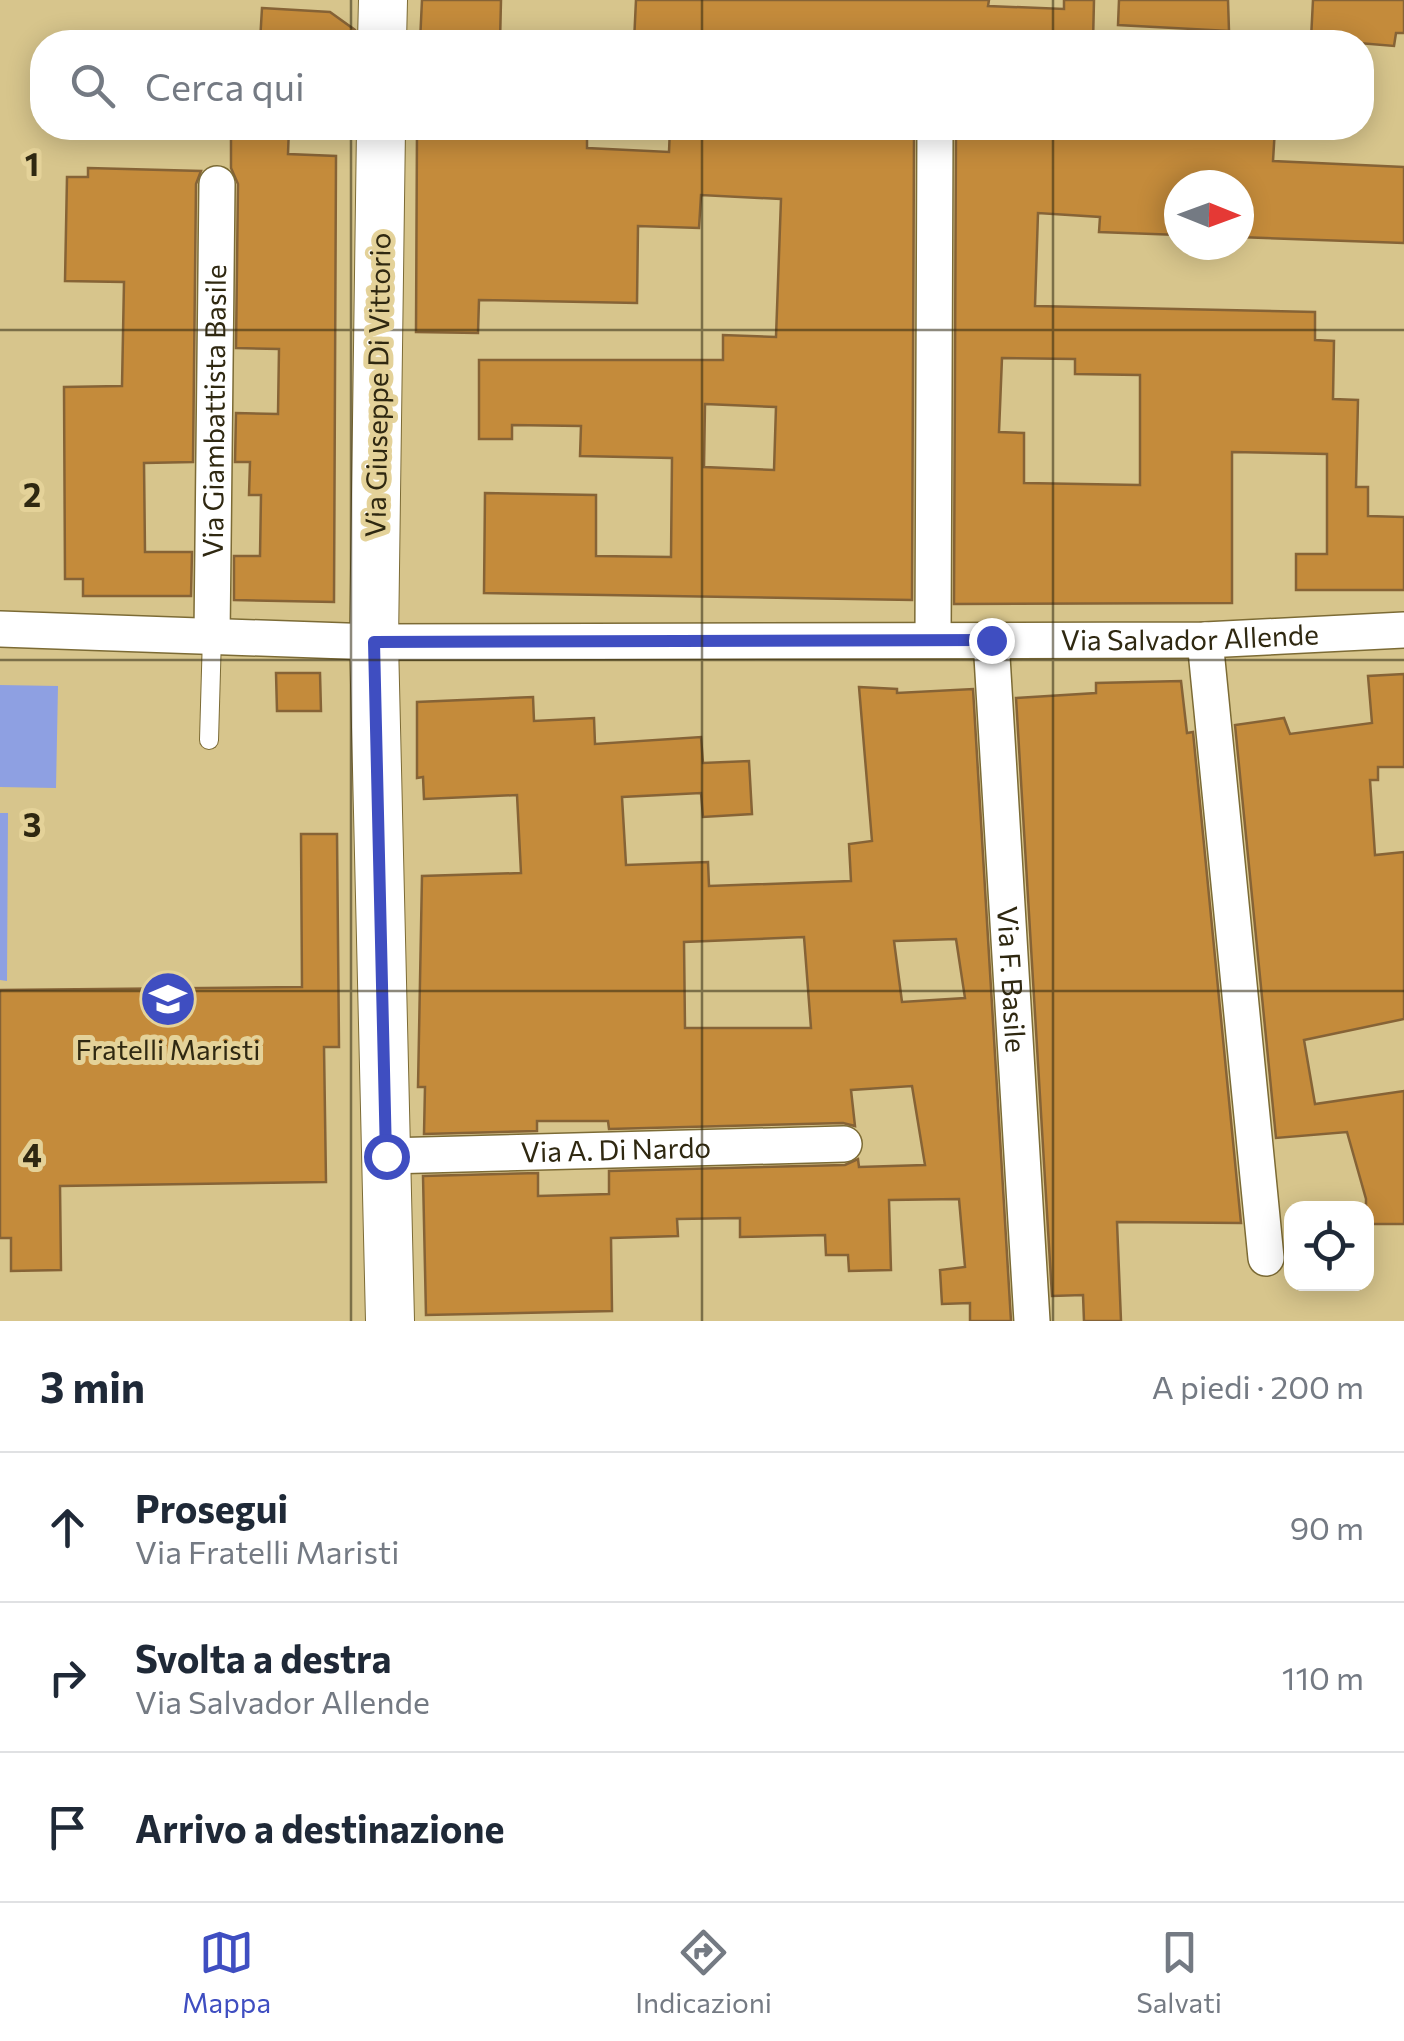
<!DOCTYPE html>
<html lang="it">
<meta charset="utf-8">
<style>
:root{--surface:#fff;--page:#f2f2f3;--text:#1f2937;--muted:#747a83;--line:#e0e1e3;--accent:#3f4ec1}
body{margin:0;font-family:Commissioner,sans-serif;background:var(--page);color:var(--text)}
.controls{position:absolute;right:30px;bottom:30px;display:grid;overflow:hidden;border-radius:20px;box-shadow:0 5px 25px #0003}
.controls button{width:90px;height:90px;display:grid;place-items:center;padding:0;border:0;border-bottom:2px solid var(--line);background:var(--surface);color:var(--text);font:50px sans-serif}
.compass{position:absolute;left:1164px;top:170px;width:90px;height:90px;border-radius:50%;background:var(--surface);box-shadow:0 5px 25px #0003;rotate:91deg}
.stop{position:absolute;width:30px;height:30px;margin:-22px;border:8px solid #3f4ec1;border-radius:50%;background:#fff}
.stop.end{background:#3f4ec1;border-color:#fff;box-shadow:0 2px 10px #0008}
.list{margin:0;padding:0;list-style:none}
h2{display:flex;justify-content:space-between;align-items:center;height:130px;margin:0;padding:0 40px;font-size:42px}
h2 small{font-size:32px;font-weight:400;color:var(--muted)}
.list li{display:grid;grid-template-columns:65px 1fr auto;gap:30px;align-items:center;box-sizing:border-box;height:150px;padding:0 40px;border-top:2px solid var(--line)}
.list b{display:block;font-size:38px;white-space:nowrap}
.list p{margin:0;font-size:32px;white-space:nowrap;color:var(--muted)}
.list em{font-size:32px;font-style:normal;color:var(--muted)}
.icon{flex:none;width:55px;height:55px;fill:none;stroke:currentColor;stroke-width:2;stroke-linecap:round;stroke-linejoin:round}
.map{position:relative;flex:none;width:1404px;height:1321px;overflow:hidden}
.search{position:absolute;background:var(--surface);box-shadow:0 5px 25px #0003;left:30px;right:30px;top:30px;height:110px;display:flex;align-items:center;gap:25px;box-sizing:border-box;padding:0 35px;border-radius:40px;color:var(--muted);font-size:38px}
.sheet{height:580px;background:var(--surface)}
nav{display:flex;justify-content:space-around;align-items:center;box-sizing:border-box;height:140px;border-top:2px solid var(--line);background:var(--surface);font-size:28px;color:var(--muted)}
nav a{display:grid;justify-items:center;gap:5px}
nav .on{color:var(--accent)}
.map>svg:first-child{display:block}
</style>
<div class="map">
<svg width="1404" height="1321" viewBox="0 0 1404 1321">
<rect width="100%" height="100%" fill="#d7c58c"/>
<path fill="#8ea0e2" d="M0,685L58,686L56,788L0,787Z
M0,813H8L7,981L0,980Z"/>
<path fill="#c48b3b" stroke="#866336" stroke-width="2.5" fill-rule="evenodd" d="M422,0H501L500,42H420Z
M636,0H989L988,6L1064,9V0H1094L1093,42H634Z
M1119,0H1228L1229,31L1118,25Z
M1313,0H1404V33H1396L1394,46L1311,39Z
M262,8L330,12L355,30V42H260Z
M231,128H289L288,154L336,156L334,602L234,600V556H260L261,495H249L250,462H235L236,413L278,414L279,349L236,348L238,184L231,168Z
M417,128H587V148L669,152L670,128H813V134L914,138L912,600L484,593L485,493L596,495V556L671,557L672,458L580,456L581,426L512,425V439H479V360H723V335L776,337L781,199L701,195L699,228L638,226L637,303L479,300L478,333L416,332ZM705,404L776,407L774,470L704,467Z
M956,128H1275L1273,161L1404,167V243L1239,237V185H1179V235L1099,232L1100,217L1038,213L1035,306L1315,312V340L1334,341L1333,399L1358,400L1356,487H1368V516L1404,517V590H1296V554H1327V454L1232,452V603L954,604ZM1002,358L1075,359V374L1140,375V485L1024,483V433L999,432Z
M88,168L201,171L196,184L193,462L144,463L145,552H192L191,596H83V579H65L64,387L122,386L124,282L65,281L67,177H88Z
M276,673H320L321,711H277Z
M1404,674V767H1378V780H1370L1375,855L1404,852V1019L1304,1040L1315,1104L1404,1091V1224H1366V1199L1347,1132L1276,1138L1235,725L1284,718L1290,734L1372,723L1368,676Z
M1181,681L1187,733L1193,732L1241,1223L1117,1222L1121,1321H1084L1083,1295L1052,1296L1016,698L1096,693V683Z
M859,687L897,689V693L973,689L1011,1321H970V1303L942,1304L940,1270L965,1267L959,1199L889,1200L891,1270L849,1271L848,1255H826L825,1235L740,1237V1218L677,1219L678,1236L611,1238L612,1311L426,1315L423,1176L538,1173V1196L609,1194V1171L845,1165L858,1159L859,1167L925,1165L912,1086L851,1090L855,1126L843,1123L609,1129L608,1121H537V1131L424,1134L425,1087H418L422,876L521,873L517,795L424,799L423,777L417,778V702L533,697L534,721L594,718L595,744L701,737L703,763L749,761L752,814L703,817L701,793L622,797L626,865L708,862L709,886L851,881L849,844L872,841ZM804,937L811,1028H685L684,942ZM956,939L965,998L902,1002L894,941Z
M301,834H337L339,1047H324L326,1182L60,1186L61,1270L11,1271V1238H0V990L302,987Z"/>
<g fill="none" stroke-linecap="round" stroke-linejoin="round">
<g stroke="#7c6b35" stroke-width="20">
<path id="lane" d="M209,740L212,636"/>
</g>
<g stroke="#7c6b35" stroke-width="38">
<g id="street">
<path id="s1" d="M0,629L374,642L1205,640L1404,630"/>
<path id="s2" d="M212,636L217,184"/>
<path d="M933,640L935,129"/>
<path id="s3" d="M991,640L1032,1321"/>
<path d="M1205,640L1266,1258"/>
<path id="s4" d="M386,1156L844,1144"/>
</g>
</g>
<g stroke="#7c6b35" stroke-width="50">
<path id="secondary" d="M382,42L383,0
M381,128L374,642L390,1321"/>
</g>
<use href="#lane" stroke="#fff" stroke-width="18"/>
<use href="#street" stroke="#fff" stroke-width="35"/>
<use href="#secondary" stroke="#fff" stroke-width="48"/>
</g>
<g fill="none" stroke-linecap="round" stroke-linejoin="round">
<path stroke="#3f4ec1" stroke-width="12" d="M386,1156L374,642L991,640"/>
</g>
<path fill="none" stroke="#2f2811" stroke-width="2.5" stroke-opacity="0.55" d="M351,0V42M702,0V42M1053,0V42M351,128V1321M702,128V1321M1053,128V1321M0,330H1404M0,660H1404M0,991H1404"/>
<defs>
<g id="school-disc" transform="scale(2.875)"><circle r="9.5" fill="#3f4ec1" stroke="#e4d299"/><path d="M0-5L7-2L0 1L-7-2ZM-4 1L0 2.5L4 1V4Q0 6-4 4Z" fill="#fff"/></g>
</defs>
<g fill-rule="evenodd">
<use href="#school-disc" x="168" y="999"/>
</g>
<g text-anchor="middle" stroke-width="10" stroke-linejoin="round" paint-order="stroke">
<g font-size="28" fill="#2f2811" stroke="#e4d299">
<text transform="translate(378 385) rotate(-89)" y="10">Via Giuseppe Di Vittorio</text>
<text dy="10" stroke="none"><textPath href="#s2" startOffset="225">Via Giambattista Basile</textPath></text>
<text dy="10" stroke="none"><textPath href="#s1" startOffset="1190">Via Salvador Allende</textPath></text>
<text dy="10" stroke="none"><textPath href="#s3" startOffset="340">Via F. Basile</textPath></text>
<text dy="10" stroke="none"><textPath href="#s4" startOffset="230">Via A. Di Nardo</textPath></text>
</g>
<g font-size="28" fill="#2f2811" stroke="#e4d299">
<text x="168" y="1060">Fratelli Maristi</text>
</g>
</g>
<g font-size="32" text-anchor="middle" font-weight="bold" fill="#2f2811" stroke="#e4d299" stroke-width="10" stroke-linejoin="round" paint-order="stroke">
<text x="32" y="176">1</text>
<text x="32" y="507">2</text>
<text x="32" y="837">3</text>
<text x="32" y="1167">4</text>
</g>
</svg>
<div class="controls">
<button><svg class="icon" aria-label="locate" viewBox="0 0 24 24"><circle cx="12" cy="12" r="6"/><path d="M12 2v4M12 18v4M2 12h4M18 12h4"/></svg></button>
</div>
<svg class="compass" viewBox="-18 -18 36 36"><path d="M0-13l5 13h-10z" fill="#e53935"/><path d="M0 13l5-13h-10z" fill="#747a83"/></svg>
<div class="stop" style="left:386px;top:1156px"></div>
<div class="stop end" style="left:991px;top:640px"></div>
<div class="search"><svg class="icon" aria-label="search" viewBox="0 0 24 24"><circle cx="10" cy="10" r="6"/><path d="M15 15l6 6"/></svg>Cerca qui</div>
</div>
<section class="sheet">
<h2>3 min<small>A piedi · 200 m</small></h2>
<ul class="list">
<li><svg class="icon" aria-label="ahead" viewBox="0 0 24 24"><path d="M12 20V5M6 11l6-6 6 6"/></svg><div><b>Prosegui</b><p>Via Fratelli Maristi</p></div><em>90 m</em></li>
<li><svg class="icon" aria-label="right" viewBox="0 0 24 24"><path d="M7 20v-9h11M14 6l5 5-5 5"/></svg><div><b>Svolta a destra</b><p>Via Salvador Allende</p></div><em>110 m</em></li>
<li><svg class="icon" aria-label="arrive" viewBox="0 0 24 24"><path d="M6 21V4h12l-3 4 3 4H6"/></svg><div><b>Arrivo a destinazione</b></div></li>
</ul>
</section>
<nav>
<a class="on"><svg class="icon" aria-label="map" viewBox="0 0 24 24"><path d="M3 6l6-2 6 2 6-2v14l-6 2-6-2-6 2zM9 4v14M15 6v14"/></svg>Mappa</a>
<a><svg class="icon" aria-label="directions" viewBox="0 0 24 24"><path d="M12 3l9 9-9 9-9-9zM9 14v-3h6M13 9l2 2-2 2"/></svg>Indicazioni</a>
<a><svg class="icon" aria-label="saved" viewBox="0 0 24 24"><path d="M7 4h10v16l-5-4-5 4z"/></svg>Salvati</a>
</nav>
